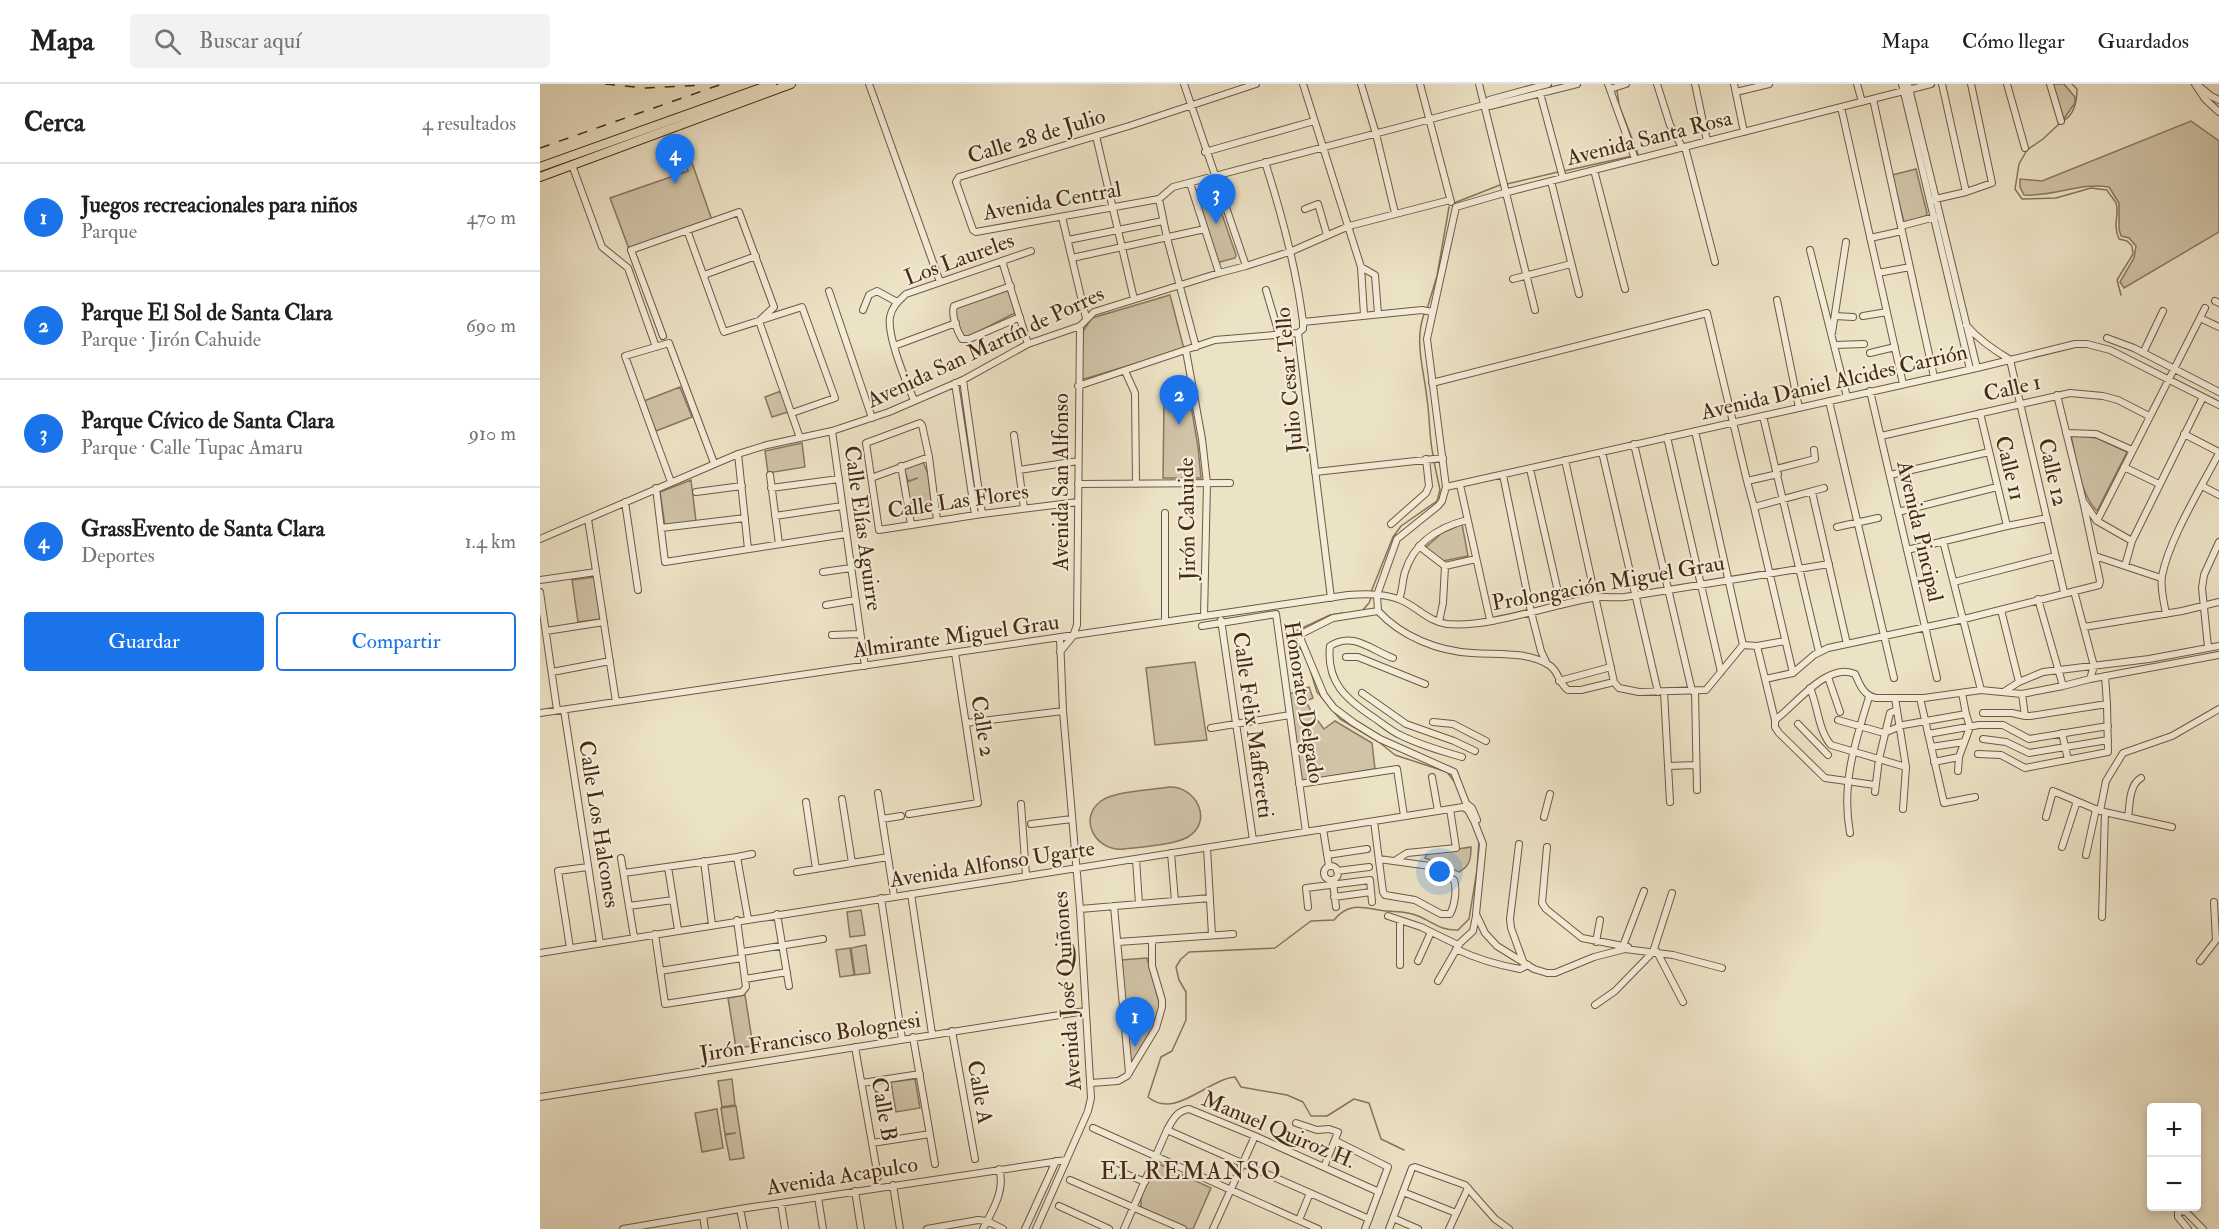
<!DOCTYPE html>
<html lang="es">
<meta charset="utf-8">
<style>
:root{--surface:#fff;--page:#f2f2f2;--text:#202124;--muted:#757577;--line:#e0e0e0;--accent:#1a73e8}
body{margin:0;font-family:"IM FELL Double Pica",serif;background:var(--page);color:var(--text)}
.controls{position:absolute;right:18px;bottom:18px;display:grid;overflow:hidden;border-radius:6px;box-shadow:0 3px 9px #0003}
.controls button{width:54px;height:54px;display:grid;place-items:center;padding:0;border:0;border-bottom:2px solid var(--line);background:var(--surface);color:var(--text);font:30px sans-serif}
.you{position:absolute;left:900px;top:788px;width:21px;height:21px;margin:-15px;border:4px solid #fff;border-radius:50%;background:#1a73e8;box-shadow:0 0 0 9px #1a73e833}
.badge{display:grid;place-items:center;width:39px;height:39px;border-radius:50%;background:var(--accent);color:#fff;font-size:20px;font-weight:700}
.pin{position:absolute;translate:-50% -50px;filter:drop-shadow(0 2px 3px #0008)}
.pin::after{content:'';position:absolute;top:32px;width:21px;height:18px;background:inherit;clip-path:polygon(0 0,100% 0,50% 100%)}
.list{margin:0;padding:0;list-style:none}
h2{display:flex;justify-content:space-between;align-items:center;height:78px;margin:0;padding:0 24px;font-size:26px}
h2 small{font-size:20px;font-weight:400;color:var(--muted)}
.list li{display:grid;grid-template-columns:39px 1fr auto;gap:18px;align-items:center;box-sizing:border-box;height:108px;padding:0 24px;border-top:2px solid var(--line)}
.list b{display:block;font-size:22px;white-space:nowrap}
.list p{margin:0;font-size:20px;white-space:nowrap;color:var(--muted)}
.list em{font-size:20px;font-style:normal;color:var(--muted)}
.actions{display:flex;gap:12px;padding:18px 24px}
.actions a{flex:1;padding:14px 0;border:2px solid var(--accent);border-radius:6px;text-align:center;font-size:21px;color:var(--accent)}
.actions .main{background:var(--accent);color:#fff}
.icon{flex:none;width:33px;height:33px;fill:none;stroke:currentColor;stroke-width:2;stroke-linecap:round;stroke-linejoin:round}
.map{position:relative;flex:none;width:1679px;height:1145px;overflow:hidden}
header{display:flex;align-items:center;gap:36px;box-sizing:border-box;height:84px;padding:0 30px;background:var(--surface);border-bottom:2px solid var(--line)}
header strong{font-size:28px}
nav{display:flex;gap:33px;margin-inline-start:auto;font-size:21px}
.search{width:420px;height:54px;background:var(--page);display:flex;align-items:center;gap:15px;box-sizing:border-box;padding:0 21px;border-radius:6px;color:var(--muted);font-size:22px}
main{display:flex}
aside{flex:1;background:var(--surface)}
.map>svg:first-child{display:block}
</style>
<header>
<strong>Mapa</strong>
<div class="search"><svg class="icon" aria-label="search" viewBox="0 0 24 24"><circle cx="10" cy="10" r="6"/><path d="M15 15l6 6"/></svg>Buscar aquí</div>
<nav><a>Mapa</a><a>Cómo llegar</a><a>Guardados</a></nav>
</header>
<main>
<aside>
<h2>Cerca<small>4 resultados</small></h2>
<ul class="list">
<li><span class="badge">1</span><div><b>Juegos recreacionales para niños</b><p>Parque</p></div><em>470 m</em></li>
<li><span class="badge">2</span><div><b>Parque El Sol de Santa Clara</b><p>Parque · Jirón Cahuide</p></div><em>690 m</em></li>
<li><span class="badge">3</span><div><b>Parque Cívico de Santa Clara</b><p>Parque · Calle Tupac Amaru</p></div><em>910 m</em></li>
<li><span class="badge">4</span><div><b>GrassEvento de Santa Clara</b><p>Deportes</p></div><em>1.4 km</em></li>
</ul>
<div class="actions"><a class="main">Guardar</a><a>Compartir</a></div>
</aside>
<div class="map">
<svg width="1679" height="1145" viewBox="0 0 1679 1145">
<rect width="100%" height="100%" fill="#ece2c5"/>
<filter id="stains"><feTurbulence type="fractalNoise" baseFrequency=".00333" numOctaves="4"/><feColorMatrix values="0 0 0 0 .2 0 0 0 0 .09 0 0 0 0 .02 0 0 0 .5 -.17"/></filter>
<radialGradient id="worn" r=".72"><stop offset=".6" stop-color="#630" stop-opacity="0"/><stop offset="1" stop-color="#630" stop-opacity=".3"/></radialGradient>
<path fill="#d0c3a7" stroke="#8c765e" stroke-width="1.5" d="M1512,0H1524L1535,13V19L1523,36Z
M1651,37L1679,57V148L1584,204L1580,198L1594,174L1596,162L1589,154L1581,152L1579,145V119L1569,103C1541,98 1513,113 1484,111L1480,103V95L1502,97Z
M143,53L172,136L89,165L70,114L148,87L137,55Z
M1376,85L1387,129L1386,132L1364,138L1352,91Z
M672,101L696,171L695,174L680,178H678L655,109L656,106Z
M466,205L469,206L475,229L428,253L422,251L414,227L417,222Z
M630,211L644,265L544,295L541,293L543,247L552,234Z
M140,303L152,333L116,347L104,317Z
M241,307L248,328L232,333L225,313Z
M650,316L658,363L661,394H623L624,319Z
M1531,351L1557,354L1587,368L1557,427C1540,410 1536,375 1531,351Z
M262,359L265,383L228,389L225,367Z
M383,378L388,390L392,424L371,428L367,398L378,394L368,397L364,385Z
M151,396L156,437L125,442L120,408Z
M922,440L928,472L903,477L885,464L902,449Z
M55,493L61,535L38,538L32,496Z
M655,578L667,656L615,661L606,584Z
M769,603L773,614L766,617L772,629L784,645L795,637L832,659L835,685L762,697L750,610Z
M629,703C656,702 674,737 648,753C634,761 601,763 584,765C556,768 537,735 561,717C575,707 612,706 629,703Z
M931,763C931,775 930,782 919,788L885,774L887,770Z
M321,826L325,851L310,853L307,828Z
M326,861L330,889L315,891L311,864Z
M310,864L314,891L300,893L296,866Z
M607,874L620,921L618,934L609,955L592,977L589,975L581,876Z
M205,911L213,962L196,964L188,914Z
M192,995L195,1021L182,1023L178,997Z
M375,995L380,1024L356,1028L351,998Z
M196,1022L204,1074L190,1076L185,1051L196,1049L185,1050L181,1024Z
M177,1025L183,1064L162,1068L155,1029Z
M617,1079L671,1104L653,1145H647L601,1124V1113Z"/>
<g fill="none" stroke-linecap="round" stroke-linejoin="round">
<path stroke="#88735a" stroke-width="1.5" d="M1077,6L1079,21L1098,70L1096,71
M1523,37C1534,31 1537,17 1537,5L1532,0
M1519,40L1503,55L1487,66L1479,80L1475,105L1482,115L1516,114L1551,104L1567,106C1569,110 1574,115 1576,119C1580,130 1572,139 1579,155L1587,157L1592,162L1593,170L1577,196L1581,211
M1024,87L1092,72
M967,100L1018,88
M914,119L960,101
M887,225L897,192L909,123
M884,230C874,258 884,286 887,315C890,334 889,353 893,371
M831,508L853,453L861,442L897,417L900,406L894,378
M822,527L829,519L831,514
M764,569L755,558L756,547L790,531L803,529
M768,579L777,608L785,617
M794,628L800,635L839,658L855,671L907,688L916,700
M864,1066L841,1055L829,1019L814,1015L787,1032H771L763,1018L747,1011L701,1003L695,993C668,995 635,1036 608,1013L621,973L632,967L646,936V908L639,896L636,883L641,875L649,868L735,864L771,837L794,836C810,816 825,825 846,827C858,828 867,827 878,832C893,838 901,847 918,846L929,835L937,786L939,757"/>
<g stroke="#705840" stroke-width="8">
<path id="minor" d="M329,0L400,198
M644,0L706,182
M763,0L821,183L824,231
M821,0L836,50L855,129
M880,0L911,118
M939,0L995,226
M1068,0L1095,75
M1117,0L1130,41L1142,63
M1155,0L1167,57
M1194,0L1204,48
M1317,0L1322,18
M1362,0L1430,285
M1368,0L1437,284
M1402,0L1426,108
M1467,0L1485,64
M1510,0L1521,37
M1655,0L1665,15L1679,28
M1659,2L1671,12L1679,16
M1070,5L1086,0
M1196,8L1229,0
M1000,9L1023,94
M1333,15L1394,293
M944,21L949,16L1008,0
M1301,23L1363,300
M556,52L594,215
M1145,63L1175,178
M665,68L774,37
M725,78C742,131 756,182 763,238V245L758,249L791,514
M32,81L62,163L88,184L116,263
M1054,86L1085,205
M1011,97L1039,210
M650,99L679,189
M619,115L436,148L433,146L416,98L419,93L589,42L716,0
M619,115L633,103L944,21L950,22L1037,0
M619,115L627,154L656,263
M1391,116L1426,108L1452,99L1431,0
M916,123L887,255L906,403L902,417L898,422L857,455L837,511L838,527C862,553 898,567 932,569C958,571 986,567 1009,581C1019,587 1018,599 1028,606H1041L1074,598
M916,123L964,109L1391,0
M765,125L778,120L787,151
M522,133L546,234
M1361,142L1395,133
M147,146L184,248L262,223L295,314L252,329
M1330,154L1362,147
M528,156L623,137
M1270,166L1307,313
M532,174L665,145
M462,177L488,260
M821,183L835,191L838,230
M1338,189L1370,183
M164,191L216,172
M973,195L1031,180
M471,202L414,222C411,231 417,247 422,255H429L480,233
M726,206L739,250
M289,207L332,334
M1237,216L1259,324
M1675,217L1679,219
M323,226L329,211L337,207L357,218
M1295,232L1313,233
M1323,232L1347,228
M1660,234L1679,243
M763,238L882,226L892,228
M1426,241C1439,256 1452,265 1469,275
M1292,249L1306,158
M123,252L91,166L199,128L234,223L219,237L260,354
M1567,254L1594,264L1679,308
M1294,261L1324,260
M354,262L416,239
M646,267L662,355L667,399L664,532
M1330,269L1355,263
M1603,269L1623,227
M1470,276L1524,508
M585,287L595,309L596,400
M423,296L442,430
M415,299L435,431
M892,299L1167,229L1207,397L1238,390
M538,302L675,256L758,249
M1330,307L1397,594
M1517,311L1543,417L1557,437L1592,457
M374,316C366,298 347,252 350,233C352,222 359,217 366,210L491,167
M1289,317L1354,594
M1440,329L1467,442L1507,434
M1223,332L1279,568
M292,347L325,582
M1155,347L1203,561
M1526,349L1556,350L1592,366
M1644,350L1679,368
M474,351L484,424
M1341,352L1530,309L1563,312L1578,316L1609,332
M1127,353L1181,588
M1094,360L1152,607
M1062,368L1118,608
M198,370L208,465
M1025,376L1074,598L1079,604L1099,608L1166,606L1203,561L1217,562L1235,636V643L1239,649L1285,694L1335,701
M361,382L371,440
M1584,383L1619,400
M990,385L1021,521
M1236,385L1275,375L1274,366
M479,386L538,377
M775,388L903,374
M230,391L239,460
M963,391L991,528L1001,567L1007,580
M1350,391L1449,368
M331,394L389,373
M1207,397L1214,423L1284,404
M131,398L85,272L129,259L174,379
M538,400L690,399
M920,401L950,536
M1662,402L1679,411
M906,403L1437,284L1535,260H1547L1570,266L1679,321
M116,404L125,478L306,450
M231,404L299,395
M156,408L202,402
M1272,408L1307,560
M85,418L98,506
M1214,423L1253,589
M1358,428L1457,403
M235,432L302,422
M48,435L76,618
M397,436L389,373L382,341L380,339L326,359L339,446L442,430L538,418
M1557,437L1665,224
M851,440L886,409L889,402L886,375
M1297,443L1338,434
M121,444L205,434
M0,455L198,370L227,361L292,347L349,328L423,296L488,260L540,242L554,228L679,189L706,182L752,167L809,142L910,116
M1403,457L1441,606
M879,462L905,482L936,475
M1367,466L1467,442
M1555,472L1621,494
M1585,482L1592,457L1663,313
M283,488L311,484
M0,496L56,488
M1414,498L1515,472
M1534,507L1554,582L1550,595L1679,571
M0,508L17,626
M859,515C863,506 862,497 865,488C874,458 900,443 927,436
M1498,515L1523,602
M286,521L315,516
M1461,526L1479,598L1465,607
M838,527L793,534L759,551L784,611L794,624L814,639L840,655L914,688L926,719L932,724L937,736
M1626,530C1624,518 1620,504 1622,492C1629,455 1661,404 1679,369
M681,536L713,756
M625,538V429
M899,538L903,519L905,482
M662,542L736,530L766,748
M1544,543L1642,527L1679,518
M6,547L64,538
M292,551L320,550
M1217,562L1245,557
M1668,563L1662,504L1664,491L1679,458
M520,568L533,552L537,541L540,242
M806,573H818L885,600
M853,574C831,566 813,547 790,562C786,598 806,615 833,633C842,639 851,647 860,651C880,661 901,667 922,673
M12,588L70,577
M1288,593L1300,628
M1225,595L1253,589L1274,571L1288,564L1424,535L1559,501L1560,497L1543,417
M1019,597L1071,583
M1479,598L1503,588L1609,575L1679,562
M1270,604C1278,622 1278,646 1291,661L1366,683
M1155,607L1157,706
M1124,608L1130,718
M822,609L866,640L914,657L935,667
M1482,610L1485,632H1490L1567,620L1565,592
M1355,614L1366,683L1363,725
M1380,614L1404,719L1435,713
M24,626L60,859
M0,629L808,511C825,510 846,509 863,517C878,524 890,538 907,540C950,544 1009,521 1052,514C1063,512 1074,514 1085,513L1289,480
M1443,629H1472L1485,632
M1235,636C1254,623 1287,577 1315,590C1320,601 1323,611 1336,614H1384L1441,606L1482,610L1523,602L1550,595
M1298,636L1344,649L1363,641L1426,630L1422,609
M893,638L913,640L946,657
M426,639L523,627
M1258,640L1288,671
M671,644L750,631
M1522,649L1528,676
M1388,650L1439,641H1463L1489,655L1568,642
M1443,655L1466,658L1489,669L1568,656
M1391,663L1424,658
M1438,670L1461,671L1485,684L1568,668L1567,620
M1394,678L1419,673
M1128,682L1156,681
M1418,687L1419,673L1430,643L1426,630
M892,693L898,727
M759,700L857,685L864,732
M1335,708L1339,675L1350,629L1357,626
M338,709L354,812
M302,715L312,779
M266,718L276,785
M481,720L486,792
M1560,727L1566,697L1583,669L1632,652L1679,625
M369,730L438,719L415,569
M1004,733L1010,710
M1506,733L1513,707L1560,727L1632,743
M1588,733C1590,720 1589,701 1601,694
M342,735L361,732
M834,737L843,808L845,811L875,816L901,830H910C915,821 917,805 914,796L890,782L839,775
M491,740L532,735
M783,745L789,782
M1310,749C1301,701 1315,658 1329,613
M979,760L970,835L971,844L983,877
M1007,763L1002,819L1006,825L1042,854L1088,863
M1522,763L1537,717
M667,764L672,851
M631,769L635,817
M787,771L827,765
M1546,771L1556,725
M197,773L212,770
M81,774L94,853
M596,775L599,820
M856,776L867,769L916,764L910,725
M164,777L172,841
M784 789a7 7 0 1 1 14 0a7 7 0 1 1-14 0Z
M128,783L138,846
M797,787L829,783
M257,788L348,773
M84,789L197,773L208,835
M793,799L796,823
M371,810L392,950
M794,813L831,808
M341,814L362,955
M1674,818L1676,856
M89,822L133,816
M574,822L589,989
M768,823L766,804L830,796L832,818
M540,825L670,814
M237,830L249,902
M848,832L881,843L918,861
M1562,833L1565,728
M115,850L125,920L202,908L206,903L197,836
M578,858L693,850
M1056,858L1060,836
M1083,862L1104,807
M30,864L18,787L48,783
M916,865C937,875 957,881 980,885L988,881
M202,868L283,855
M1117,868L1143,918
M0,869L923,723L928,726L934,737L943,760L936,830L945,849L957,862L994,885L1007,889H1015L1054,873L1085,865L1133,871L1182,884
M878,877L891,848
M1660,877L1677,855
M860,881V836
M120,887L202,874
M205,895L247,888
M898,897L920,859L933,847L936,832
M1055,921L1075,907L1113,868L1132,809
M412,947L435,1075
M373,953L395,1080
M315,963L338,1093
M322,999L380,990
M551,999L578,997L587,992L616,944L622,923V916L612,882V856
M0,1013L545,927
M756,1039L777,1046L789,1045L798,1048L784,1083
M553,1044L778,1145
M627,1046L829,1135
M796,1057L848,1083L825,1145
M332,1059L390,1050
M569,1083L605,1098
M530,1096L643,1145
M353,1101L360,1145
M315,1107L321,1145
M863,1108L916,1129
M278,1113L283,1145
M241,1119L245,1145
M519,1122L569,1145
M200,1125L204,1145
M163,1132L165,1145
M853,1134L878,1145
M759,1136L770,1109
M83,1145L200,1125L526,1076
M387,1145L438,1136L447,1137L463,1145
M443,1145C452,1127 466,1106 459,1085
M485,1145L516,1077
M496,1145L548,1027L551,1014L540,825L523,627L520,554
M584,1145L627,1046C633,1035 637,1027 649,1025L715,1052L839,1108
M673,1145L715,1052
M849,1145L872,1084L875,1083L925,1101L955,1135L969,1145
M909,1145L928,1104
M1648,1145L1638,1133V1127L1646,1128L1663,1145"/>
</g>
<g stroke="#472a14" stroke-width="10">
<path id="major" d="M0,83L232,0"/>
</g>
<g stroke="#472a14" stroke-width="10">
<path id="highway" d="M0,93L251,0"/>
</g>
<use href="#minor" stroke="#f3ecd9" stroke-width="6"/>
<use href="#major" stroke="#ece2c5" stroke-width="8"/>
<use href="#highway" stroke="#ece2c5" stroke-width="8"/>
<path stroke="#472a14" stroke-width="1.5" stroke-dasharray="10 10" stroke-linecap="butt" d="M65,0L106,4L164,1
M0,64L182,0"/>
</g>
<g text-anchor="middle" stroke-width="4.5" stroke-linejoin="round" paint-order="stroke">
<g font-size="22" fill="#472a14" stroke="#f3ecd9">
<text transform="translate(496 51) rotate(-17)" y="8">Calle 28 de Julio</text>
<text transform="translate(1109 53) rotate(-14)" y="8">Avenida Santa Rosa</text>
<text transform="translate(512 116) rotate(-10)" y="8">Avenida Central</text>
<text transform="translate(419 174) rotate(-20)" y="8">Los Laureles</text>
<text transform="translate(445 262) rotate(-25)" y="8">Avenida San Martín de Porres</text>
<text transform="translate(748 296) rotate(-95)" y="8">Julio Cesar Tello</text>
<text transform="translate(1294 297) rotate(-13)" y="8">Avenida Daniel Alcides Carrión</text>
<text transform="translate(1472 303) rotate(-13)" y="8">Calle 1</text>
<text transform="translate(1471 384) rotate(76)" y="8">Calle 11</text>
<text transform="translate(1514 388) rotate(77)" y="8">Calle 12</text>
<text transform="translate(520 398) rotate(-90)" y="8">Avenida San Alfonso</text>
<text transform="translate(418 416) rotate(-8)" y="8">Calle Las Flores</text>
<text transform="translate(646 435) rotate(-91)" y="8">Jirón Cahuide</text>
<text transform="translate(324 444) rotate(82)" y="8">Calle Elías Aguirre</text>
<text transform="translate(1381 447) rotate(77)" y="8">Avenida Pincipal</text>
<text transform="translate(1068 498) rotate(-10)" y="8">Prolongación Miguel Grau</text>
<text transform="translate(416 551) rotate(-8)" y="8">Almirante Miguel Grau</text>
<text transform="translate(765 618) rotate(81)" y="8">Honorato Delgado</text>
<text transform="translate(714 641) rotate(82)" y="8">Calle Felix Mafferetti</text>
<text transform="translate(444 642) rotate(81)" y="8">Calle 2</text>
<text transform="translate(60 740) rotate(81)" y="8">Calle Los Halcones</text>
<text transform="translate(452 779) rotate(-9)" y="8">Avenida Alfonso Ugarte</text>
<text transform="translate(526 907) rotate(-94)" y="8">Avenida José Quiñones</text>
<text transform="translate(270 952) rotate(-9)" y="8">Jirón Francisco Bolognesi</text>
<text transform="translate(441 1008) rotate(80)" y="8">Calle A</text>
<text transform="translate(345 1025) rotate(80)" y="8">Calle B</text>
<text transform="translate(739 1045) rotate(23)" y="8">Manuel Quiroz H.</text>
<text transform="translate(302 1091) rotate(-9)" y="8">Avenida Acapulco</text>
</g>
<g font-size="24" letter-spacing="1.5" fill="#472a14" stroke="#f3ecd9">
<text x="651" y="1095">EL REMANSO</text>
</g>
</g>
<rect width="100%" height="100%" filter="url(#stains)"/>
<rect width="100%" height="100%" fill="url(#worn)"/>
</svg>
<div class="controls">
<button>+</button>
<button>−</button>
</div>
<div class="you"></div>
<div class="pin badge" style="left:595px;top:963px">1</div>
<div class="pin badge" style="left:639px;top:341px">2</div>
<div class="pin badge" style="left:676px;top:140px">3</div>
<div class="pin badge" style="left:135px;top:100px">4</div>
</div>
</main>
